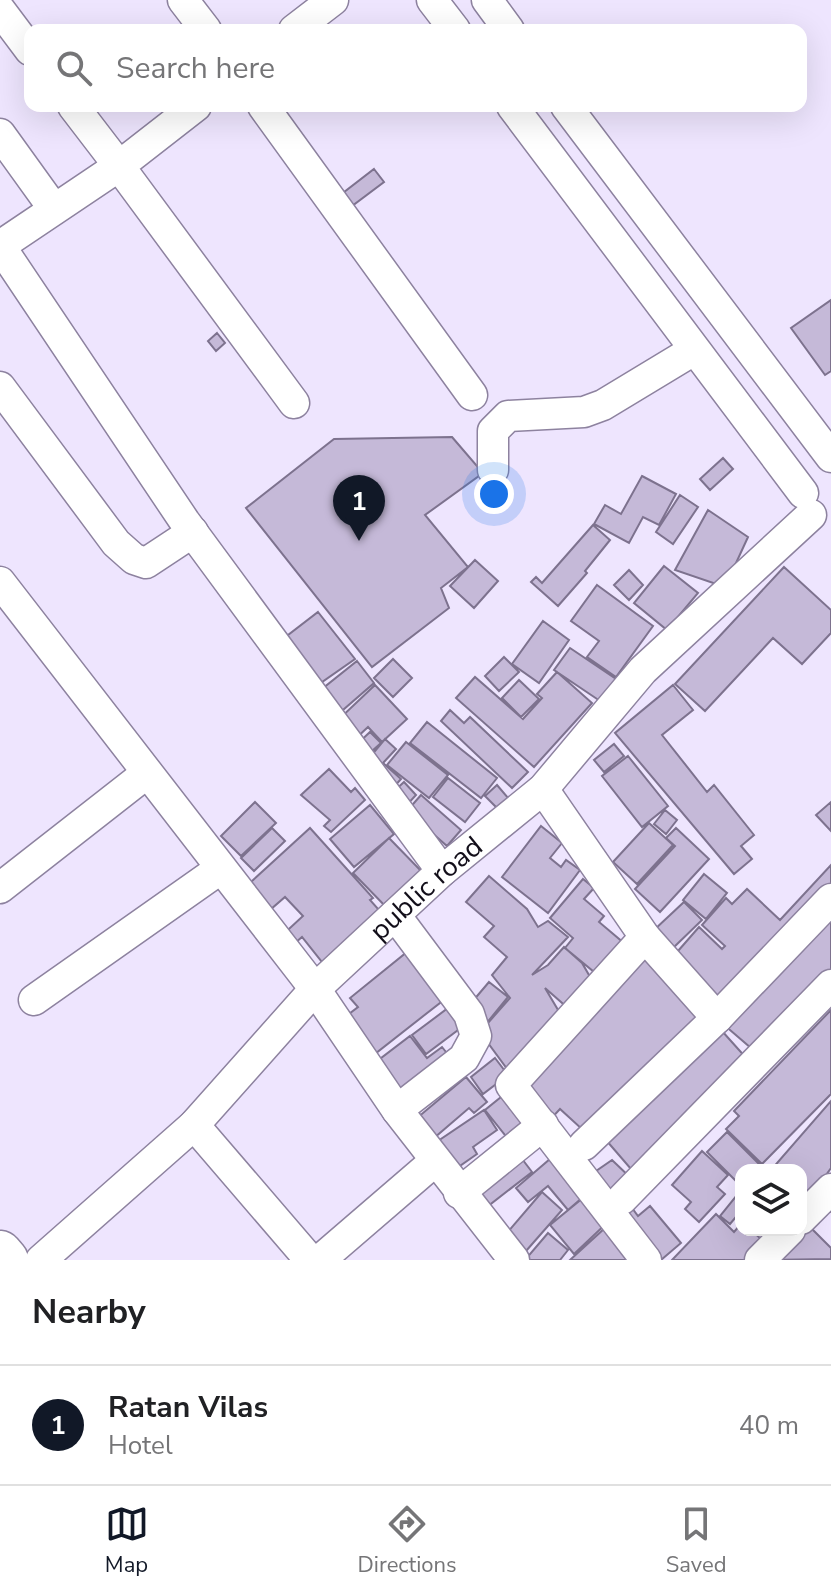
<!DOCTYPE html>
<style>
:root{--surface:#fff;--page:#f6f6f6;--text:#202124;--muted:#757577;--line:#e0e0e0;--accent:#111827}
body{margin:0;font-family:"Nunito Sans",sans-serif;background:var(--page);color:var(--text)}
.controls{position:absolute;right:24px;bottom:24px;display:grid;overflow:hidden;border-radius:16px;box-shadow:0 8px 32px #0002}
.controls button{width:72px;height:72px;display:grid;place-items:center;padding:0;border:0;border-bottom:2px solid var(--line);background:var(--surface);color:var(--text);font:40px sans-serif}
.you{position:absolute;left:494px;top:494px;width:28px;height:28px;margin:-20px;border:6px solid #fff;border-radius:50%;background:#1a73e8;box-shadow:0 0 0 12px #1a73e833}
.badge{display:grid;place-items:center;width:52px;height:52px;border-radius:50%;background:var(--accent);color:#fff;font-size:26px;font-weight:700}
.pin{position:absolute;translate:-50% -66px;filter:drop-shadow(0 2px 4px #0008)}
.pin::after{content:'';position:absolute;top:42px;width:28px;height:24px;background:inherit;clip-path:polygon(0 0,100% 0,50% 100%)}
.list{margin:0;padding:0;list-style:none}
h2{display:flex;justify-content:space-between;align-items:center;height:104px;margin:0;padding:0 32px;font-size:34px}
h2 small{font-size:26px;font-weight:400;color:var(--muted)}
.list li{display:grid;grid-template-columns:52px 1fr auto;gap:24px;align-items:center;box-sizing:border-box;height:120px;padding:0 32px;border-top:2px solid var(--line)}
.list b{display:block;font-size:30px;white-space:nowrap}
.list p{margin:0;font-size:26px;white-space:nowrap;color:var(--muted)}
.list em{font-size:26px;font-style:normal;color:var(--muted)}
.icon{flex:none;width:44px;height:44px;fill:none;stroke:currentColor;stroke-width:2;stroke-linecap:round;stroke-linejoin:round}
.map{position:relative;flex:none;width:831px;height:1260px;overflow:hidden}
.search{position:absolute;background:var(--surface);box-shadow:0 8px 32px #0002;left:24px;right:24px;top:24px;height:88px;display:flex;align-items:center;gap:20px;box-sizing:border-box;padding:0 28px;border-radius:16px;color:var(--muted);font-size:30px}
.sheet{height:224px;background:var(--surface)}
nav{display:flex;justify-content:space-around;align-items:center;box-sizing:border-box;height:112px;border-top:2px solid var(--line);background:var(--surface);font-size:22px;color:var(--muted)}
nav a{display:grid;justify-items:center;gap:4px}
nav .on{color:var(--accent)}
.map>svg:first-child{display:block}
</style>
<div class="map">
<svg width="831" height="1260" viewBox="0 0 831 1260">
<rect width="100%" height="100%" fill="#eee5fe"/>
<path fill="#c5b9d8" stroke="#7d728e" stroke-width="2" d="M374,169L384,182L348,209L339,196Z
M831,300V371L825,375L791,328Z
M217,333L225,343L216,351L208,341Z
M452,437L483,473L425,515L468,567L441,588L449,608L372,667L246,508L334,439Z
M723,458L733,469L710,490L700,479Z
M642,476L676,494L659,525L643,517L629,543L594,524L605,505L621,514Z
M680,495L698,507L673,544L656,532Z
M708,510L748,537L725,587L675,570Z
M593,525L610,540L585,571L587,573L558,606L531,582L536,577L542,583Z
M475,560L498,581L474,608L450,586Z
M664,566L698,593L667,630L634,603Z
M784,567L831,610V633L802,664L773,638L705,711L675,684Z
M629,570L643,585L629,600L614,585Z
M597,585L653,626L616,677L587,657L599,641L571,621Z
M318,612L355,659L312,689L279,642Z
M543,621L569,640L539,683L512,664Z
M570,648L619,681L603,703L554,670Z
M504,657L519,672L499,691L485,676Z
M393,659L412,678L393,697L374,678Z
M357,661L374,683L336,716L317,693Z
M557,672L592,703L534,767L456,698L475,677L523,719L542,698L537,694Z
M519,680L539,699L521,717L502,698Z
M375,685L407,719L382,742L368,727L352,742L336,722Z
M673,685L693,710L662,735L707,792L714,785L754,835L741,846L752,859L734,874L615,733Z
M450,710L464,723L470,717L528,772L512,788L441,721Z
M427,722L497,778L481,798L410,743Z
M370,732L381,743L363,759L354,747Z
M385,739L396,749L383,763L401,779L391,790L365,763Z
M406,742L448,775L429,798L387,765Z
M614,744L624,756L604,772L594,760Z
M628,756L668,806L642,827L602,776Z
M329,769L351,792L355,788L365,800L331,832L324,826L330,820L301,795Z
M448,778L480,803L465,822L433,797Z
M404,782L416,795L404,808L391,794Z
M497,785L509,799L498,809L485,796Z
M421,795L461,830L447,846L407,811Z
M255,802L276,823L241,856L221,836Z
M831,802V831L816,815Z
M370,805L394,834L354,867L330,839Z
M665,810L677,820L666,834L654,824Z
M649,823L673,845L637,884L613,862Z
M541,826L562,843L550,858L561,867L566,860L580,870L548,913L502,877Z
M272,828L285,841L254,871L241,858Z
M310,828L373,898L370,900L387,919L326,967L302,937L287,950L277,940L303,916L285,897L263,916L241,891Z
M676,828L709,859L660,912L635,889L675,846L666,838Z
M389,838L425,875L389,910L353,873Z
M831,865V891L724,1005L671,959L699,927L722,949L725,946L702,925L726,898L732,904L747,889L780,920Z
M704,874L727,893L706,919L683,900Z
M489,876L527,909L538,927L548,921L568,937L532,975L548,965L564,947L582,963L593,982L569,1009L545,988L561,1015L510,1073L480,1032L510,998L492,975L507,957L484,937L494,926L466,902Z
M583,879L594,888L584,899L604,916L599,922L625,944L599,976L565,948L573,938L550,918Z
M684,902L702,920L672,949L654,930Z
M831,913V971L758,1054L723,1024Z
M407,952L445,999L371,1057L341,1020L358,1007L350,998Z
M647,954L708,1013L584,1131L560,1109L548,1122L520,1084Z
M489,982L508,997L481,1030L472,1002Z
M448,1008L462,1027L426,1054L412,1035Z
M831,1010V1094L762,1164L726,1129L739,1116L734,1111Z
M722,1031L748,1060L637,1176L606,1140Z
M410,1036L427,1058L442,1047L454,1062L401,1102L372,1065Z
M495,1058L508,1075L483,1094L471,1077Z
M466,1077L487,1102L474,1113L469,1108L434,1138L417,1118Z
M511,1089L538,1124L512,1144L485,1110Z
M831,1101V1168L801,1210V1170H771Z
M484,1110L497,1130L473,1147L477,1154L454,1170L435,1143Z
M727,1132L761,1166L757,1170H741V1186L707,1152Z
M516,1151L532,1172L483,1210L466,1190Z
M702,1151L728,1175L717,1187L725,1194L699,1222L685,1209L691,1202L672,1185Z
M557,1153L590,1191L568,1210L548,1186L528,1202L516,1188Z
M612,1160L635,1182L607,1204L586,1178Z
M741,1190V1211L730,1224L720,1216Z
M542,1192L562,1210L526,1251L506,1234Z
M589,1193L611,1219L574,1254L550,1225Z
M650,1206L681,1243L661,1260H651L617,1220L632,1208L638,1216Z
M716,1214L734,1232L741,1224V1230H751L769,1246L755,1260H672Z
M805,1222L831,1248V1259L766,1260Z
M605,1228L634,1260H570Z
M548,1233L568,1250L560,1260H525Z"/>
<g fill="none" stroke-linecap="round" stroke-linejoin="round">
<g stroke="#8d829f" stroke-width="33">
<g id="minor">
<path d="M183,0L206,30"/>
<path d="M432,0L455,30"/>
<path d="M487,0L509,30"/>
<path d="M0,10L30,50"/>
<path d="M294,30L333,0"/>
<path d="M196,106L119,166L294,403"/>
<path d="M263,106L472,395"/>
<path d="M512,106L803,493"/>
<path d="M566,106L831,457"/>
<path d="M0,134L54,209"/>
<path d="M0,246L185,522L442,871"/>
<path d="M0,246L119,166L73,106"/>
<path d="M0,387L116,543L134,559L146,563L193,532"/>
<path d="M493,470V431L508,416L584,412L603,405L694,350"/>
<path d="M0,582L315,989L397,1110L514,1260"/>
<path d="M543,789L645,937L717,1018"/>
<path d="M0,888L147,773"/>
<path d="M395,915L469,1014L476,1036L464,1058L397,1110"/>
<path d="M645,937L511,1085L646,1260"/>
<path d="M34,1000L220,869"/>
<path d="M194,1125L310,1260"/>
<path d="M584,1145L717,1018L831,899"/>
<path d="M459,1193L543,1125"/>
<path d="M622,1199L831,985"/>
<path d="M801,1219L831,1189"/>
<path id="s1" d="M41,1260L194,1125L315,989L442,871L543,789L643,670L811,515"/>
<path d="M320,1260L435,1161"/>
<path d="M760,1260L790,1230"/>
</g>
</g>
<g stroke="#8d829f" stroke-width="47">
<path id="highway" d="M0,1253L6,1260"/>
</g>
<use href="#minor" stroke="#fff" stroke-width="30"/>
<use href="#highway" stroke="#fff" stroke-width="44"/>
</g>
<g text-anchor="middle" stroke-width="7" stroke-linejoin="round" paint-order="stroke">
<g font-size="28" fill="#120e19" stroke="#f8f6fc">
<text dy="10" stroke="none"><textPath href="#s1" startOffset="536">public road</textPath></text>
</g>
</g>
</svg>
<div class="controls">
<button><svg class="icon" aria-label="layers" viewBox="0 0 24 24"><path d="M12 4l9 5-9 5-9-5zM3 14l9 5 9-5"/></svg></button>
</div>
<div class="you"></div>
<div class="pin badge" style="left:359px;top:541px">1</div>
<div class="search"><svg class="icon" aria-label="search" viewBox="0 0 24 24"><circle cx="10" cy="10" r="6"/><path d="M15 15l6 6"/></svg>Search here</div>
</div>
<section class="sheet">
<h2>Nearby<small></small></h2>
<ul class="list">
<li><span class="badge">1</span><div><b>Ratan Vilas</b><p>Hotel</p></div><em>40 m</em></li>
</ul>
</section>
<nav>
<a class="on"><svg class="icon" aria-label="map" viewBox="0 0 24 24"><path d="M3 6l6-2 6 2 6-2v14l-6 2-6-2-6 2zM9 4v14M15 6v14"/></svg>Map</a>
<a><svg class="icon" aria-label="directions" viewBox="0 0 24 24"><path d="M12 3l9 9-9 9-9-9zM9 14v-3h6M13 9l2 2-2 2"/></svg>Directions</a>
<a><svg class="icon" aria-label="saved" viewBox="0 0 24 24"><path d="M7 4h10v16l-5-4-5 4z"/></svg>Saved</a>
</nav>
